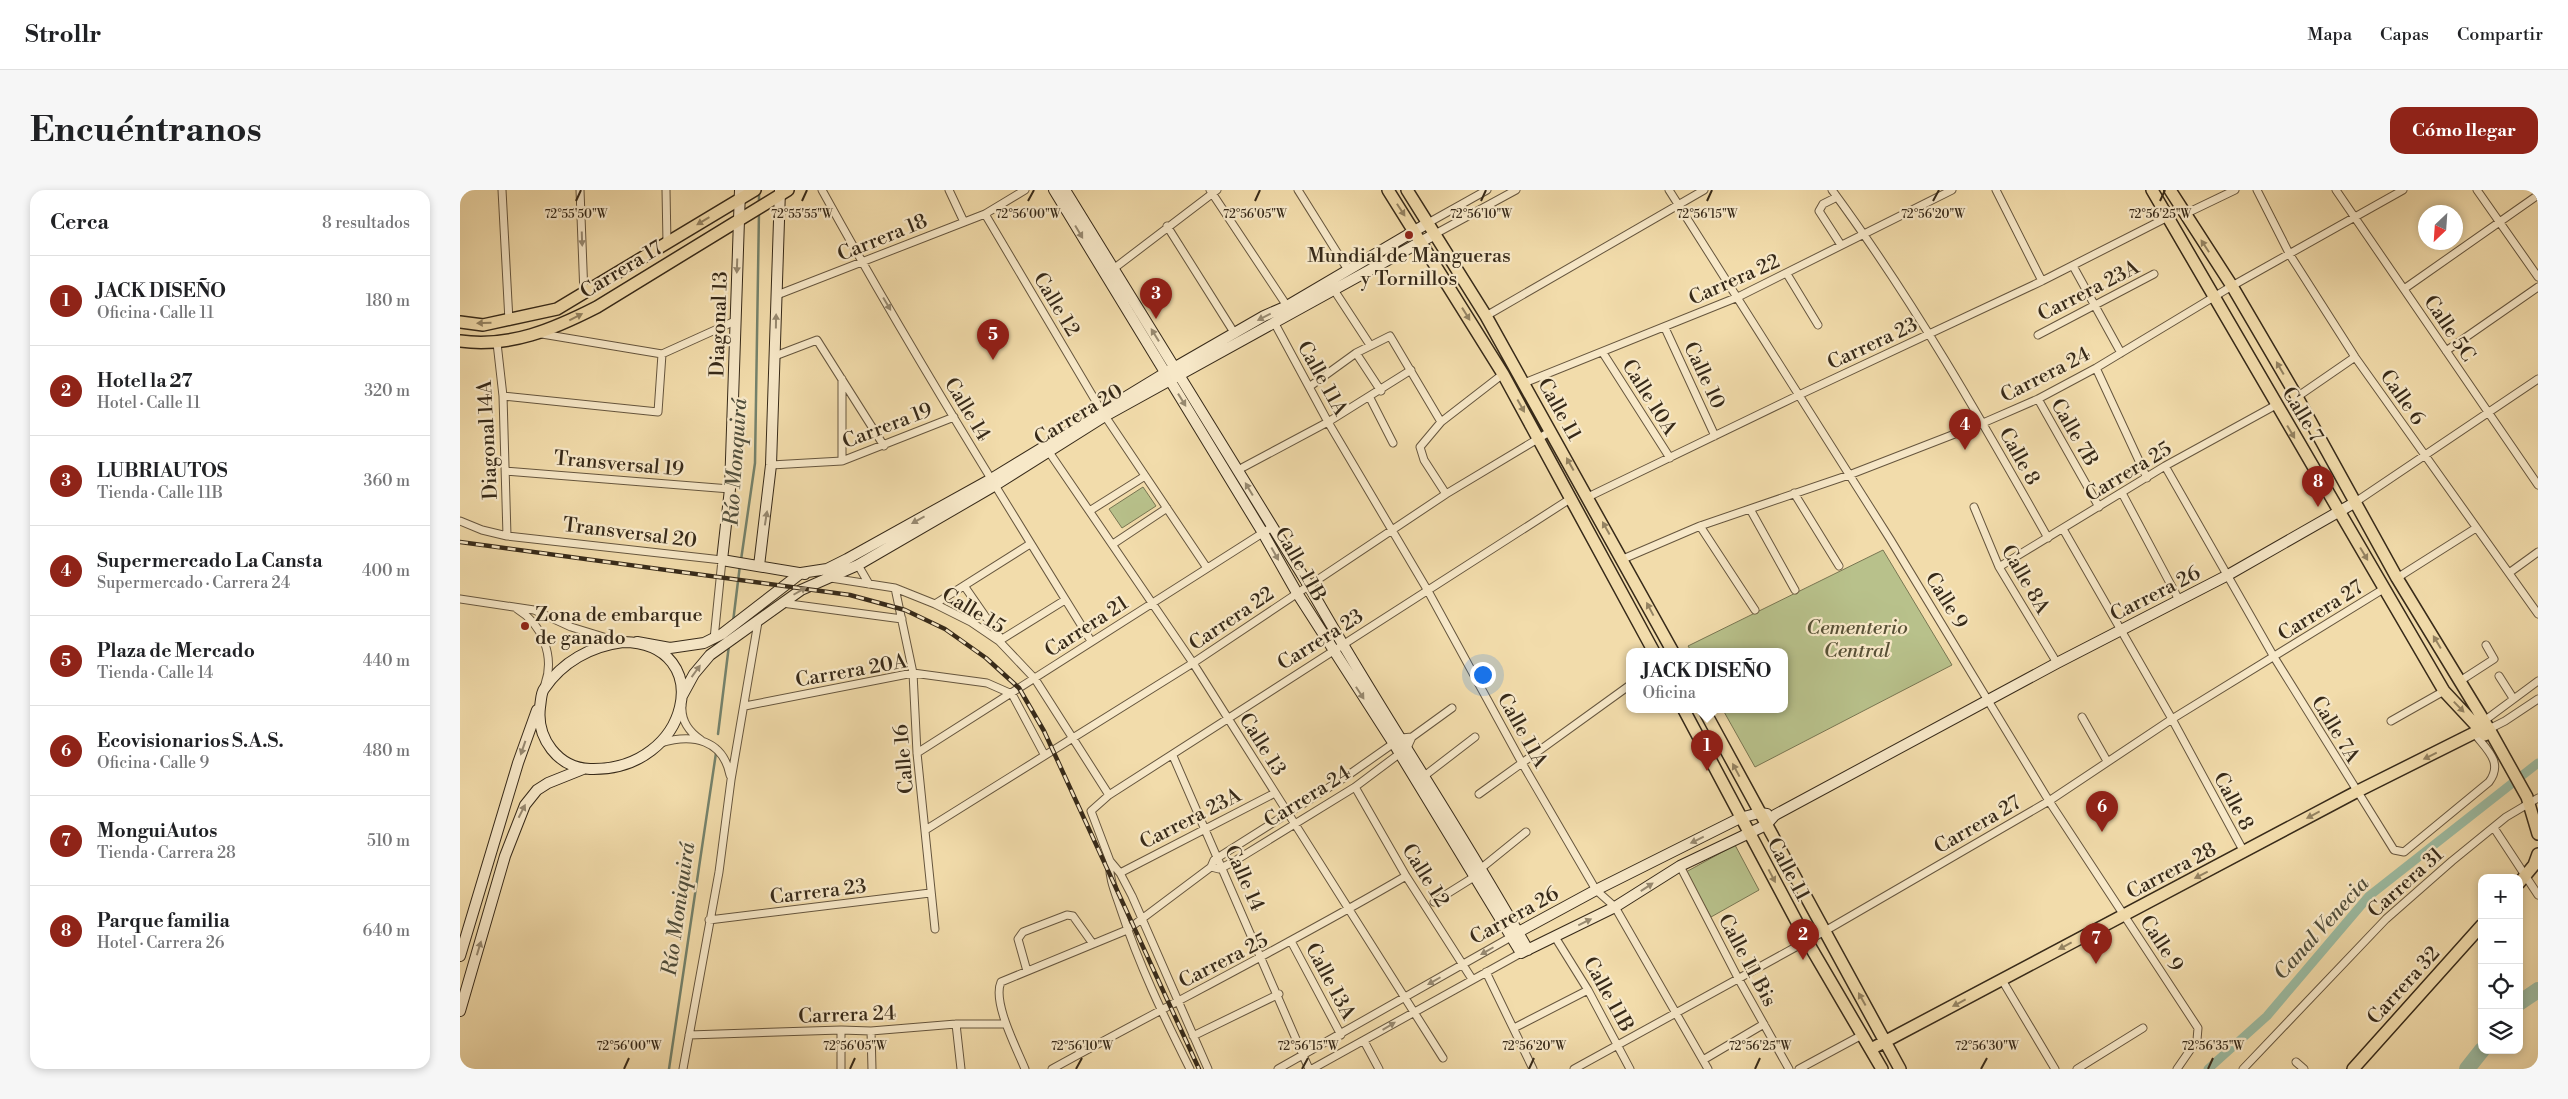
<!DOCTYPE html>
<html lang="es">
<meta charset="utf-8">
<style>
:root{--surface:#fff;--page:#f6f6f6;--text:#202124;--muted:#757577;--line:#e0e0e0;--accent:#8f2418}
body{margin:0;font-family:"Libre Bodoni",serif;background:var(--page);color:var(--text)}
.controls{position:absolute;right:15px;bottom:15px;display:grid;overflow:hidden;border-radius:10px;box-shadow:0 2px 8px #0003}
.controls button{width:45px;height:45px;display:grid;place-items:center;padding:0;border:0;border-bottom:1px solid var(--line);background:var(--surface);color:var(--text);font:25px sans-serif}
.compass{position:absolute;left:1958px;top:15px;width:45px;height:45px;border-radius:50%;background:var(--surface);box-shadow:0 2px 8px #0003;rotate:205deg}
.you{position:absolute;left:1022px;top:484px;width:18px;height:18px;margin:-12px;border:4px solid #fff;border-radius:50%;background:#1a73e8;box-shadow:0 0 0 8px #1a73e833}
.badge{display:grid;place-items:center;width:32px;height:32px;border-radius:50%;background:var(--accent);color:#fff;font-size:16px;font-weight:700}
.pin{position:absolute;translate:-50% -41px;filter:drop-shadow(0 1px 2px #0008)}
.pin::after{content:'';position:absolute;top:26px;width:18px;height:15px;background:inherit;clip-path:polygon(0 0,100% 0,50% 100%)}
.popup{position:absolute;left:1166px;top:458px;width:162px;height:65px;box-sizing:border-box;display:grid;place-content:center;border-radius:10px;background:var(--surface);filter:drop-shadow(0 1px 4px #0005);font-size:16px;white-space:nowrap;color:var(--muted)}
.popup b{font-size:19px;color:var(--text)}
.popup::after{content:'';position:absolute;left:50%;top:100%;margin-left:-10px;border:10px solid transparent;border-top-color:var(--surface)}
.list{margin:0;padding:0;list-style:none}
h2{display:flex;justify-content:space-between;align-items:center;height:65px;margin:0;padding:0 20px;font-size:21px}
h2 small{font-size:16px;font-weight:400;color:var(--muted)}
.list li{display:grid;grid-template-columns:32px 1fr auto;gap:15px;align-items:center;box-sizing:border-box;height:90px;padding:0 20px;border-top:1px solid var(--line)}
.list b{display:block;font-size:19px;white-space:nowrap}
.list p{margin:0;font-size:16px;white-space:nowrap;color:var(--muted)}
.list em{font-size:16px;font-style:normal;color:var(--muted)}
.icon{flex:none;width:28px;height:28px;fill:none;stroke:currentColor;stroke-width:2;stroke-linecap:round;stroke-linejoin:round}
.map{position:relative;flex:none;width:2078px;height:879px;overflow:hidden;border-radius:15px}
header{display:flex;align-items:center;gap:30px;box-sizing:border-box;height:70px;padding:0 25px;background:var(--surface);border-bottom:1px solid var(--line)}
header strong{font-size:24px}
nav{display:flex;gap:28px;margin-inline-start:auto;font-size:18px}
.intro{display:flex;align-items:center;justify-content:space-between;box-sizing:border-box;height:120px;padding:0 30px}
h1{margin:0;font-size:35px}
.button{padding:12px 22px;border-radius:15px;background:var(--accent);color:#fff;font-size:18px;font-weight:700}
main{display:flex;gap:30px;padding:0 30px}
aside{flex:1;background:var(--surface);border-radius:15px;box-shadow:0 2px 8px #0003}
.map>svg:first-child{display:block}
</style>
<header>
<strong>Strollr</strong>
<nav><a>Mapa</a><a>Capas</a><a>Compartir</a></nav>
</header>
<div class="intro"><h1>Encuéntranos</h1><a class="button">Cómo llegar</a></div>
<main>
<aside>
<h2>Cerca<small>8 resultados</small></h2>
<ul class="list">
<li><span class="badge">1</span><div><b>JACK DISEÑO</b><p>Oficina · Calle 11</p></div><em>180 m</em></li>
<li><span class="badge">2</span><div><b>Hotel la 27</b><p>Hotel · Calle 11</p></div><em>320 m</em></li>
<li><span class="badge">3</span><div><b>LUBRIAUTOS</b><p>Tienda · Calle 11B</p></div><em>360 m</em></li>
<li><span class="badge">4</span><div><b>Supermercado La Cansta</b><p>Supermercado · Carrera 24</p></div><em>400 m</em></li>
<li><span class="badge">5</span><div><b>Plaza de Mercado</b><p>Tienda · Calle 14</p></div><em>440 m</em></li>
<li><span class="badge">6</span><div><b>Ecovisionarios S.A.S.</b><p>Oficina · Calle 9</p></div><em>480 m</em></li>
<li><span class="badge">7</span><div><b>MonguiAutos</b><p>Tienda · Carrera 28</p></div><em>510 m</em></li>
<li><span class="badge">8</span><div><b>Parque familia</b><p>Hotel · Carrera 26</p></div><em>640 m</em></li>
</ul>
</aside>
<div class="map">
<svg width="2078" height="879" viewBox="0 0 2078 879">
<rect width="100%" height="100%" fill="#f2dcab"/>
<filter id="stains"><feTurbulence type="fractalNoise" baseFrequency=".004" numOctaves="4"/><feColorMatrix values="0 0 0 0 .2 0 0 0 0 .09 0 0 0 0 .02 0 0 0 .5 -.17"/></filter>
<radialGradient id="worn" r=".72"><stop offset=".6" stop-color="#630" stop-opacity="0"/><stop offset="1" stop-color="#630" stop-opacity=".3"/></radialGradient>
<path fill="#b8c18b" stroke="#787652" d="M683,297L696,316L662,338L649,319Z
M1423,360L1492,475L1295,577L1263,520H1324V462H1232L1228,456Z
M1275,655L1299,700L1251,727L1226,682Z"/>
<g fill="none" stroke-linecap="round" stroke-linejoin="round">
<path stroke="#74826c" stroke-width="2.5" d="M299,1V13
M281,370L295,273L299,21
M273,432L280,375
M258,544L269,455
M209,879L256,563"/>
<path stroke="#9cbca3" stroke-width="9" d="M1748,879L1807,826L1909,706L2078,573"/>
<path stroke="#9cbca3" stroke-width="16" d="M2059,813L2078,800
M2007,879L2022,860"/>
<g stroke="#66563e" stroke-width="9">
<path id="street" d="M42,0L49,131
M120,0L124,105
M206,0L207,53
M362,0C446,153 539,302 631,451
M489,0L504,32
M750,0L827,116
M838,0L888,80
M1209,0L1430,349L1589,611L1738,838L1737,850L1717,879
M1372,0C1453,110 1521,229 1588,348
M1536,0L1582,91
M1797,0L1830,65L1895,167L2078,424
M1876,0L2078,295
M2017,0L2078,87
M1377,7L1363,14L1359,21L1381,55
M525,24L641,220
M1725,24L1775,0
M968,33L1027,0
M707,36L775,144
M975,44L1056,0
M1613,76L1661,163
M652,80L757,0
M1327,84L1358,135
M1944,99L2078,5
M874,100L910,155
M317,105L525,24L565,0
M1026,126L1244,0
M814,132L868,232L968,401L1062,573L1136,700L1155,717L1248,879
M1205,138L1255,246
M82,144L202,164L275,131
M1578,145L1694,84
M37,153L43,206L47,346
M1986,161L2078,97
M896,163L921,201
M1143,163L1210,268
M315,166L357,150L424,256
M1636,178L1687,288
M382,189V271
M1064,193L1278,107L1492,0
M849,197L896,163L930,146L981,232
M43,206L198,222L202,164
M1837,207L1895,167
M910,208L933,253
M1578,209L1639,317
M645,226L747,378
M589,262L733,473L983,868
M311,275L382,271L494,227
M1705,276L1814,467L1934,660L1944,662L2029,592C2044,572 2026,559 2014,543
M778,280L868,232L951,180
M46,281L270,299
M1334,303L1379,376
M1662,303L1719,410
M986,304L964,270L960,257L981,232L1043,184
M1128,307L1339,205L1582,91L1708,27
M1894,313L2078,189
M1514,317L1539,377L1597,473
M1290,319L1335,400
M631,320L685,286
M0,331L22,340L47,346L262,370L254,449
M1240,336L1295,420
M1603,339L1712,529L1784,662
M653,354L707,318
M1163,369L1240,336L1389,285L1523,233L1578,209L1636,178L1772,96L1943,0
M398,375L409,394
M1539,377L1705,276L1816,215
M2049,383L2078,362
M371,388L435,398L475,414L511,432L539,451L575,489L649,605
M1937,388L2016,338
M505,397L541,449
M435,398L453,483L457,563L475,739
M0,409L74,420L111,437L160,452
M322,413L442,429
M475,414L570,354
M57,419C82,434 95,466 85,494
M539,451L605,410
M2039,486L2053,508
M2000,491L2034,469L2026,455
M222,516C221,530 229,542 241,550
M285,516L453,483L527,493L552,504L584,564
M1622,527L1647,571
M1931,531L1984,501
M2024,531L2078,491
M2029,539L2045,531L2078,509
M201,553C233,543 263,550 270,585
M457,563L812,337
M713,566L849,879
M963,587L1015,547
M895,597L946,686L1012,789
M1019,604L1170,495
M2034,638L2078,705
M467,639L733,473L986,304L1091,241
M650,671C648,688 656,704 661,720C679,775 704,827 730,879
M1220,676L1278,788L1329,879
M751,677L759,679L773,672L895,597L947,558L952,547L992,518
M1019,680L1066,642
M660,683L815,603
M974,712L1014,687
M249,730L470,703
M1095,747L1128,800L1170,879
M832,753L881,845
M567,781L558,749L563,742L607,725L613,726L633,754
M1026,782L1073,879
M1542,790L1595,879
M496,834L501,879
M1054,838L1128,800
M411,841L412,879
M229,845L381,840L411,841L496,834H546
M733,846L819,804
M904,851L919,879
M1243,870L1304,834
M1836,872L1844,879
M223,879L259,682L271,590L298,432
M381,879V840
M565,879C557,859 532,812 541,792L667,740L751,677L754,670L887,586L941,548L952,547
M592,879C710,814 830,754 946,686
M748,879L672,706L660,683L650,671L631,621L649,605L1110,309
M818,879L1051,747
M852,879L1061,763
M1114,879L1365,741L1589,611L1712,529L1925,398
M1339,879L1402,845
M1617,879L1683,838
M1783,879L1926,729L1992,671L2046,627L2078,608"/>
</g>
<g stroke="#372a19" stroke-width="12">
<path id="secondary" d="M280,0L270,299L262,370L345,384
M594,0L803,343L837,403L934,554L1061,763L1155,717L1220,676L1306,635L1315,625L1597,473L1768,385L1894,313
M605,0L849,396C918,519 999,636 1068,760
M299,376L311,275L320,0
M163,452C258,453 231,582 130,579C98,578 76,548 80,517C81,511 81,503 84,499C102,472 131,456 163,452Z
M177,452L210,458L244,453L262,444L341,383L367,379L387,369L531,289L705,183L804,126L827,116L968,33
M222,506L234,484L250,465L341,400L398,375L534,296L645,226L975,44
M1053,745L1136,700L1280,628L1299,623L1307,624
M0,766L58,573L77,520
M0,821L45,666L65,615L77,600L88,593L123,579"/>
</g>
<g stroke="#372a19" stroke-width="14">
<path id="primary" d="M928,0L1043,184L1194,462
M947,0L1026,126L1213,462
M1692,0L1984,501L2025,545
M1710,0L1772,96L1837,207L1937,388L2029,539L2067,607L2078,644
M0,132L23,135L97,119L295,0
M0,151C50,158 94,139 137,117L328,0
M1224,520L1347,751L1422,879
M1244,520L1440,879
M2059,693L2074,675L2078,664
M1411,859L1896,602L2014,543L2029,539
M1893,879L2022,735"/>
</g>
<use href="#street" stroke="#f7e8c8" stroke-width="7"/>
<use href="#secondary" stroke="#f7e8c8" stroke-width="10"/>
<use href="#primary" stroke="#f2dcab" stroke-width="11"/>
<g stroke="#372a19" stroke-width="4.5">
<path id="rail" d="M0,352L390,405L445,420L485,439L526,468L559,498L584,541L739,879"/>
</g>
<use href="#rail" stroke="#f7e8c8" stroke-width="2.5" stroke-dasharray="8" stroke-linecap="butt"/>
</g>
<defs><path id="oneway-solid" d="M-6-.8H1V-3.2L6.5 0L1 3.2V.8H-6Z" transform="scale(1.25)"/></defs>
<g fill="#948362">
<use href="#oneway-solid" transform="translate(941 20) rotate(57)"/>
<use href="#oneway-solid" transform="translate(243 31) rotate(149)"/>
<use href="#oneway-solid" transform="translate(1745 56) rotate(-123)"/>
<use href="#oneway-solid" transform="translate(1006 124) rotate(58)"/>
<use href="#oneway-solid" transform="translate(116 127) rotate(-27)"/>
<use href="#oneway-solid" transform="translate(24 133) rotate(178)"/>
<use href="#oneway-solid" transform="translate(1820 178) rotate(-120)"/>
<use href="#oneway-solid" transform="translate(1061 216) rotate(61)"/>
<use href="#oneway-solid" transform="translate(1831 242) rotate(59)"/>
<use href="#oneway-solid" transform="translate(1110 274) rotate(-119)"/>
<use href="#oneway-solid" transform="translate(1146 338) rotate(-119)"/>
<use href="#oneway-solid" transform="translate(1904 364) rotate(59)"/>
<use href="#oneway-solid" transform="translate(1190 419) rotate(-118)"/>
<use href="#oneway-solid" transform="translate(1977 452) rotate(-121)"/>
<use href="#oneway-solid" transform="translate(1999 517) rotate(46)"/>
<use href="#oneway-solid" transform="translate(1970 566) rotate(154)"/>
<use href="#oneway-solid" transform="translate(1276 580) rotate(-118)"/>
<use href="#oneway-solid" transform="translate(1853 625) rotate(152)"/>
<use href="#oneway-solid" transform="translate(1741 685) rotate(153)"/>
<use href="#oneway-solid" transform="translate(1312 686) rotate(62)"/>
<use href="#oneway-solid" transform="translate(1605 756) rotate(152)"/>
<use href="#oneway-solid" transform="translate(1402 809) rotate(-119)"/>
<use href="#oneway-solid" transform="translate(1499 813) rotate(152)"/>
</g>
<g fill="#978970">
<use href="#oneway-solid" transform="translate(619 42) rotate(59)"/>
<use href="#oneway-solid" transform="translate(122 49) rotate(88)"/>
<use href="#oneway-solid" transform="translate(277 76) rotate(92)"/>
<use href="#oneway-solid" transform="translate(427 114) rotate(59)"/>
<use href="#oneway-solid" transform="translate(804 127) rotate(153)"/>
<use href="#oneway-solid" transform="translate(316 131) rotate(-89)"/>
<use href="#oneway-solid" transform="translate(695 145) rotate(-122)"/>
<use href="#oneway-solid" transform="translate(722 210) rotate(58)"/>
<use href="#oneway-solid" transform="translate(789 299) rotate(-121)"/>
<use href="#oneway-solid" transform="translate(306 328) rotate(-81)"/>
<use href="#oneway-solid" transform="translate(458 330) rotate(151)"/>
<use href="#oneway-solid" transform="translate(815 364) rotate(61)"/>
<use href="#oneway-solid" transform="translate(340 401) rotate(-30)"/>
<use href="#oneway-solid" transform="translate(236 481) rotate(-54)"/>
<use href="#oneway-solid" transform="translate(900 503) rotate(57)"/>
<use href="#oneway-solid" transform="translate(63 558) rotate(109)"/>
<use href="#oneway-solid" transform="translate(62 621) rotate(-63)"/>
<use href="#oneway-solid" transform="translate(1237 650) rotate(154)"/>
<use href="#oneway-solid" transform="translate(1187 697) rotate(-33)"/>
<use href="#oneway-solid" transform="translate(1125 732) rotate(-26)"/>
<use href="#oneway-solid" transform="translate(19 758) rotate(-73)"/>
<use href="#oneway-solid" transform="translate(1027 761) rotate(150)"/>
<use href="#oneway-solid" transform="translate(974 791) rotate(150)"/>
<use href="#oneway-solid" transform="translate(929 836) rotate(-31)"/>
</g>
<path fill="none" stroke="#372a19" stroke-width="2" d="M116,11L121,0M342,11L347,0M568,11L574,0M795,11L800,0M1021,11L1026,0M1247,11L1252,0M1473,11L1479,0M1700,11L1705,0M164,879L169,868M390,879L395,868M616,879L622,868M842,879L848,868M1069,879L1074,868M1295,879L1300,868M1521,879L1527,868M1748,879L1753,868"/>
<g fill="#8f2418" stroke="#f7e8c8" stroke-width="2">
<circle cx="949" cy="45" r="5"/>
<circle cx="65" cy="436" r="5"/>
</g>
<g text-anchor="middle" stroke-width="4.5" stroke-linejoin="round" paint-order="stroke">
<g font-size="20" fill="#372a19" stroke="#f7e8c8">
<text transform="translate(422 47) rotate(-22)" y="7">Carrera 18</text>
<text transform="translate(161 79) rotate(-31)" y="7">Carrera 17</text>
<text transform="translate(1274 89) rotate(-24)" y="7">Carrera 22</text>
<text transform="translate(1628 100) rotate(-27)" y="7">Carrera 23A</text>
<text transform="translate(597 114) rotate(59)" y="7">Calle 12</text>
<text transform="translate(258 134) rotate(-88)" y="7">Diagonal 13</text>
<text transform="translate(1990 138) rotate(56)" y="7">Calle 5C</text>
<text transform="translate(1412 153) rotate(-25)" y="7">Carrera 23</text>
<text transform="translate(1585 184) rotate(-27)" y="7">Carrera 24</text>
<text transform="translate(1245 185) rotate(65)" y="7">Calle 10</text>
<text transform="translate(863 188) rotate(61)" y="7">Calle 11A</text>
<text transform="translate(1190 207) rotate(58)" y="7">Calle 10A</text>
<text transform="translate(1943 207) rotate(55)" y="7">Calle 6</text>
<text transform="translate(508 219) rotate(59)" y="7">Calle 14</text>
<text transform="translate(1100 219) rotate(61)" y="7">Calle 11</text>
<text transform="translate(618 224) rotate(-31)" y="7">Carrera 20</text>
<text transform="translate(1843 224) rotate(59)" y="7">Calle 7</text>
<text transform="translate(427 235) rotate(-21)" y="7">Carrera 19</text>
<text transform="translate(1615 242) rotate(60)" y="7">Calle 7B</text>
<text transform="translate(27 250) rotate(-93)" y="7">Diagonal 14A</text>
<text transform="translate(1560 266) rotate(61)" y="7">Calle 8</text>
<text transform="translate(159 273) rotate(5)" y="7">Transversal 19</text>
<text transform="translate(1668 281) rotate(-31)" y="7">Carrera 25</text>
<text transform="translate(170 342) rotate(7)" y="7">Transversal 20</text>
<text transform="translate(841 374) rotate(60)" y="7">Calle 11B</text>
<text transform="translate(1566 389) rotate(60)" y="7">Calle 8A</text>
<text transform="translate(1695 403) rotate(-27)" y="7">Carrera 26</text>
<text transform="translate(1487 410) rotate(58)" y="7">Calle 9</text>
<text transform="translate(514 420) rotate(31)" y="7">Calle 15</text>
<text transform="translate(1860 420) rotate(-32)" y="7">Carrera 27</text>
<text transform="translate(771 428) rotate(-34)" y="7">Carrera 22</text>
<text transform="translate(626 436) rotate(-33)" y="7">Carrera 21</text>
<text transform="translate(860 449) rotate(-32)" y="7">Carrera 23</text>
<text transform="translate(391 480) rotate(-10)" y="7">Carrera 20A</text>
<text transform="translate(1876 539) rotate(59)" y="7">Calle 7A</text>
<text transform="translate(1063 540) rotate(61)" y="7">Calle 11A</text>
<text transform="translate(803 554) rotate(58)" y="7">Calle 13</text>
<text transform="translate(443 569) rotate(-95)" y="7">Calle 16</text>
<text transform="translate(847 606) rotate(-32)" y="7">Carrera 24</text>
<text transform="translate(1774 611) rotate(62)" y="7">Calle 8</text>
<text transform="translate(730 628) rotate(-27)" y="7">Carrera 23A</text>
<text transform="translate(1517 634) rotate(-30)" y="7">Carrera 27</text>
<text transform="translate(1329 679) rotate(62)" y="7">Calle 11</text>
<text transform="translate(1711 680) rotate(-28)" y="7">Carrera 28</text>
<text transform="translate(966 685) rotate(58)" y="7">Calle 12</text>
<text transform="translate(785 688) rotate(66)" y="7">Calle 14</text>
<text transform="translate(1945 692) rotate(-42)" y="7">Carrera 31</text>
<text transform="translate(358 701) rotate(-7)" y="7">Carrera 23</text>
<text transform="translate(1054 725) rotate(-29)" y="7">Carrera 26</text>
<text transform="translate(1702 753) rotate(57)" y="7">Calle 9</text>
<text transform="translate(763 770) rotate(-27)" y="7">Carrera 25</text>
<text transform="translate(1288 770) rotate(62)" y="7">Calle 11 Bis</text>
<text transform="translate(871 791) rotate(62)" y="7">Calle 13A</text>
<text transform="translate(1943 795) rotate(-48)" y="7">Carrera 32</text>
<text transform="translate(1149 804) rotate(61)" y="7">Calle 11B</text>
<text transform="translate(387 824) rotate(-2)" y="7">Carrera 24</text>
</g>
<g font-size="20" fill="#372a19" stroke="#f7e8c8">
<text x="949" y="72">Mundial de Mangueras<tspan x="949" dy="23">y Tornillos</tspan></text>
<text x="75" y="431" text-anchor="start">Zona de embarque<tspan x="75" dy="23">de ganado</tspan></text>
</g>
<g font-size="20" font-style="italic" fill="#575036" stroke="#f7e8c8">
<text x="1397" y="444">Cementerio<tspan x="1397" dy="23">Central</tspan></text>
</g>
<g font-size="21" font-style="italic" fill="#504e3c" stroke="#f7e8c8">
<text transform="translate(275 272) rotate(-86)" y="7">Río Monquirá</text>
<text transform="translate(218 719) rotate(-82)" y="7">Río Moniquirá</text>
<text transform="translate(1861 738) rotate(-48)" y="7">Canal Venecia</text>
</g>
</g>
<g font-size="12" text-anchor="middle" fill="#372a19" stroke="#f7e8c8" stroke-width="4.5" stroke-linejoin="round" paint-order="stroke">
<text x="116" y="28">72°55'50"W</text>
<text x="342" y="28">72°55'55"W</text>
<text x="568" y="28">72°56'00"W</text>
<text x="795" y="28">72°56'05"W</text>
<text x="1021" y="28">72°56'10"W</text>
<text x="1247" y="28">72°56'15"W</text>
<text x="1473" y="28">72°56'20"W</text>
<text x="1700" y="28">72°56'25"W</text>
<text x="169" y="860">72°56'00"W</text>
<text x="395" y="860">72°56'05"W</text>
<text x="622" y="860">72°56'10"W</text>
<text x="848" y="860">72°56'15"W</text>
<text x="1074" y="860">72°56'20"W</text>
<text x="1527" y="860">72°56'30"W</text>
<text x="1753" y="860">72°56'35"W</text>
<text x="1300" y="860">72°56'25"W</text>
</g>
<rect width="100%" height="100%" filter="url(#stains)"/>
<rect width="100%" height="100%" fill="url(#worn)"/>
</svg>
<div class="controls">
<button>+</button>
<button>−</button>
<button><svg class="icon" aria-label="locate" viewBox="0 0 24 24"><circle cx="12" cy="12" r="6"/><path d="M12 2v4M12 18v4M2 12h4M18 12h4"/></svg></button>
<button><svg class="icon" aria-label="layers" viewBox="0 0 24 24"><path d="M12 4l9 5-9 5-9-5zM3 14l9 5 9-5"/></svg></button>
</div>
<svg class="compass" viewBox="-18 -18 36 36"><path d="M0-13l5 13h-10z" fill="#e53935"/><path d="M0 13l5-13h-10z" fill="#757577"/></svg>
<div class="you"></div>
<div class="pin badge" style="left:1247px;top:581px">1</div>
<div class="popup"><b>JACK DISEÑO</b>Oficina</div>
<div class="pin badge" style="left:1343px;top:770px">2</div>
<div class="pin badge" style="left:696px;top:129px">3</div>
<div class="pin badge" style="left:1505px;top:260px">4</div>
<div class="pin badge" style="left:533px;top:170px">5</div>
<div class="pin badge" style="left:1642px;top:642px">6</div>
<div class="pin badge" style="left:1636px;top:774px">7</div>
<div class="pin badge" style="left:1858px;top:317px">8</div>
</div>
</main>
